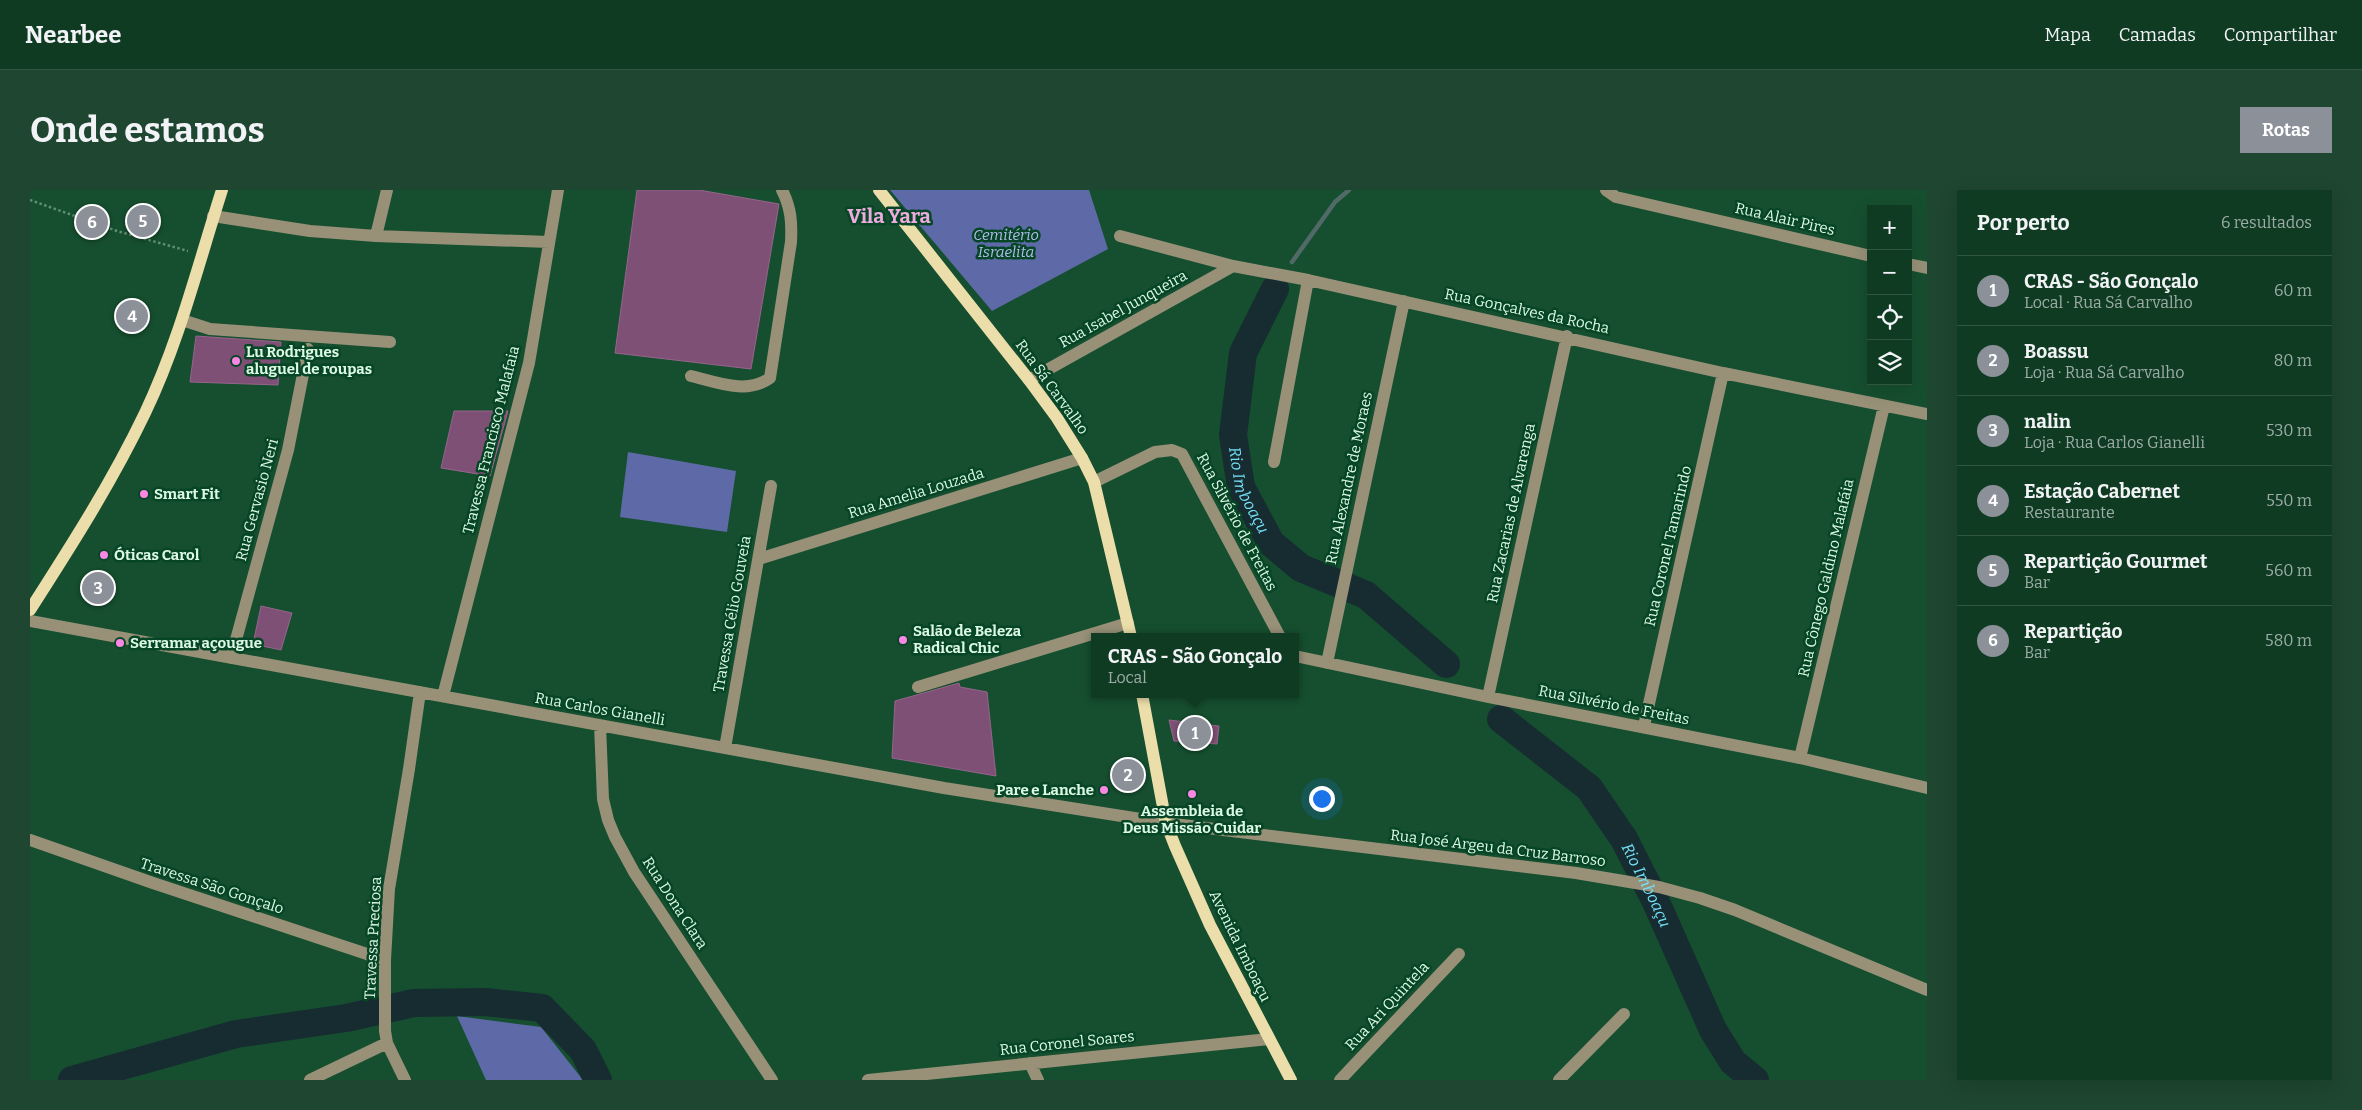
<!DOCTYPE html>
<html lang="pt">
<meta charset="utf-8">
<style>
:root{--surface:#103b23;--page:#1e4630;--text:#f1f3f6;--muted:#9cada6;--line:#305541;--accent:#8c9099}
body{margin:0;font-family:Bitter,serif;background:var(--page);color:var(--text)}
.controls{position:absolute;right:15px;top:15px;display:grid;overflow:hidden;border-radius:0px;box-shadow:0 5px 20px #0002}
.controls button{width:45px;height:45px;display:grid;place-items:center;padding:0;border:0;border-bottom:1px solid var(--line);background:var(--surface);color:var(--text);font:25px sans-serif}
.you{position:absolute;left:1291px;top:608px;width:18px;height:18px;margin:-12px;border:4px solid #fff;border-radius:50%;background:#1a73e8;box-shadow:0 0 0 8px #1a73e833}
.badge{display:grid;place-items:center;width:32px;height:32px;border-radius:50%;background:var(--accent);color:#fff;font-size:16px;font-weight:700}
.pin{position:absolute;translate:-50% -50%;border:2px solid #fff;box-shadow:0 1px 5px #0006}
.popup{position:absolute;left:1061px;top:443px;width:208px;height:65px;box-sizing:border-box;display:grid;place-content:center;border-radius:0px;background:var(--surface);filter:drop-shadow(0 1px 4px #0005);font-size:16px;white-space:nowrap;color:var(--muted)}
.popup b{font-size:19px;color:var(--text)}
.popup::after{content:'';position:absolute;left:50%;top:100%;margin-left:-10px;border:10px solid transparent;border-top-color:var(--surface)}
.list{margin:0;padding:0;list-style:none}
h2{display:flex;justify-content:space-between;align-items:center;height:65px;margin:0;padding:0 20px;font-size:21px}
h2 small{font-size:16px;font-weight:400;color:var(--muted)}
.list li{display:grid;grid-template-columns:32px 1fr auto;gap:15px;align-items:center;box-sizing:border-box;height:70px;padding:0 20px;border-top:1px solid var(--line)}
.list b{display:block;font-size:19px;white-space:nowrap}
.list p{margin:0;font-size:16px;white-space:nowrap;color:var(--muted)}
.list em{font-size:16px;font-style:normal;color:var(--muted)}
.icon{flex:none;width:28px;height:28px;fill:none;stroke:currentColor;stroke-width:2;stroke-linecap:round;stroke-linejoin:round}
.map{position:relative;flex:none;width:1897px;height:890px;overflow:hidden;border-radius:0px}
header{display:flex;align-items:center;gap:30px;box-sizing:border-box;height:70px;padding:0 25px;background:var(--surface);border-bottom:1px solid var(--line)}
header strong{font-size:24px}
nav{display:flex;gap:28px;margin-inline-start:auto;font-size:18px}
.intro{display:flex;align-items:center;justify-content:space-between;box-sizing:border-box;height:120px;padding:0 30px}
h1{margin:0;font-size:35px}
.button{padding:12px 22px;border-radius:0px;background:var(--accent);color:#fff;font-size:18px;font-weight:700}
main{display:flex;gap:30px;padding:0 30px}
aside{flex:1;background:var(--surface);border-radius:0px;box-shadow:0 5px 20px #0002}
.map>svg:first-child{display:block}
</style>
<header>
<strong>Nearbee</strong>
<nav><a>Mapa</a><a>Camadas</a><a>Compartilhar</a></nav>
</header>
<div class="intro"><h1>Onde estamos</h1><a class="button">Rotas</a></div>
<main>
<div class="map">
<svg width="1897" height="890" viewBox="0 0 1897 890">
<rect width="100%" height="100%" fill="#164f2f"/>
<path fill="#5e6aa8" d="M860,0H1059L1078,59L962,121Z
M598,262L706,281L697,342L590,327Z
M427,826L511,837L553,890H456Z"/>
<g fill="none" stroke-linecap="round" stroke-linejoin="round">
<path stroke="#516a67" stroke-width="4.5" d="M1262,72L1305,12L1319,0
M386,823L391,813"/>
<g stroke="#162c31" stroke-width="28">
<path id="s1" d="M1245,99L1213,163L1203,245L1211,297L1241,353L1271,378L1336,405L1416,474"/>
<path id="s2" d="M1471,529L1559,598L1594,649L1626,712L1683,840L1703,872L1725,890"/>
<path d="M42,890L206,844L316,828L384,813L455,812L512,818L553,860L568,890"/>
</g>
</g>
<path fill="#7f5075" stroke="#95658b" d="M607,0H669L749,14L721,179L585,163Z
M166,146L251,152L248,195L160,192Z
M424,221H478L460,286L411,278Z
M231,416L262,423L251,460L223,454Z
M929,493L930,497L957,502L966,586L862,568L865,511Z
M1139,530L1189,536L1187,554L1144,551Z"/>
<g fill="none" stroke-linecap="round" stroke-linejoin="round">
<path stroke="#608f73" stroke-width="2.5" stroke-dasharray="2.5 2.5" stroke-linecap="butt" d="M0,10L87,41L158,61"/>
<path stroke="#989178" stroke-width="12" d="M1576,0L1586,7L1841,66
M183,26L280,41L346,46L357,0
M346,46L519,52
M1090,46L1203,76L1278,90L1693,183L1897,224
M1878,74L1897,78
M152,130L180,139L360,152
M661,186C686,192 717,205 740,188L761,52C762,32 761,18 752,0
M999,190L1203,76
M1244,272L1278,90
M1064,292L1125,262L1142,260L1152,264L1250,447
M729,369L1052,268
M0,431L914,598L1136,633L1546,683L1629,697L1670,708L1705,720L1897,800
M1265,466L1458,507L1770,568L1897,598
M201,468L258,260L278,159
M1297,473L1374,111
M888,497L1098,433
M413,506L499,173L528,0
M1458,507L1537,146
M570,535L573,609L578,630L585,647L604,682L742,890
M1614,536L1693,183
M695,558L741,296
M1770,568L1854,216
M0,650L123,693L355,770
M1000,873L1008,890
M280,890L357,853
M375,890L357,853L355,841V770L359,699L379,579L390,502
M838,890L1239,849
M1310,890L1429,764
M1529,890L1594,824"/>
<path stroke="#ecdeaa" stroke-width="12" d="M849,0L999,190L1027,228L1052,268L1064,292L1101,447
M0,420C41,356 82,292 115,223C149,152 168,75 192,0
M1112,504L1136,633L1145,656L1180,735L1261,890"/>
</g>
<g fill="#fb87e5" stroke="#064525" stroke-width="2">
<circle cx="206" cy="171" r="5"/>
<circle cx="114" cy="304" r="5"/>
<circle cx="74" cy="365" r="5"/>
<circle cx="873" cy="450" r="5"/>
<circle cx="90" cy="453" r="5"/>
<circle cx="1074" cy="600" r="5"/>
<circle cx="1162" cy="604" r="5"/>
</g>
<g text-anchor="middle" stroke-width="5" stroke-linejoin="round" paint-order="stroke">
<g font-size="15" fill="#dcf9e4" stroke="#064525">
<text transform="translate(1755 29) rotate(13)" y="5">Rua Alair Pires</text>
<text transform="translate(1093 119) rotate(-29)" y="5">Rua Isabel Junqueira</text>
<text transform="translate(1497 121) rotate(12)" y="5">Rua Gonçalves da Rocha</text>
<text transform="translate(1022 197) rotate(54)" y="5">Rua Sá Carvalho</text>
<text transform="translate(461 250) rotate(-76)" y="5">Travessa Francisco Malafaia</text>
<text transform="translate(1319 288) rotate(-78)" y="5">Rua Alexandre de Moraes</text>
<text transform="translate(886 303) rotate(-17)" y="5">Rua Amelia Louzada</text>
<text transform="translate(227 310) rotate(-75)" y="5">Rua Gervasio Neri</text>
<text transform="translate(1481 323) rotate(-78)" y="5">Rua Zacarias de Alvarenga</text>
<text transform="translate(1207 332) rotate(62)" y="5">Rua Silvério de Freitas</text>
<text transform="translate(1638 356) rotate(-77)" y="5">Rua Coronel Tamarindo</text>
<text transform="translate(1796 388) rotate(-77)" y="5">Rua Cônego Galdino Malafáia</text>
<text transform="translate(702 424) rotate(-80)" y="5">Travessa Célio Gouveia</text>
<text transform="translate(1584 515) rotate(11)" y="5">Rua Silvério de Freitas</text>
<text transform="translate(570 519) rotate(10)" y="5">Rua Carlos Gianelli</text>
<text transform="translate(1468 658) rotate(7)" y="5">Rua José Argeu da Cruz Barroso</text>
<text transform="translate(182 696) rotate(18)" y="5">Travessa São Gonçalo</text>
<text transform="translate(645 713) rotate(57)" y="5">Rua Dona Clara</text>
<text transform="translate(343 748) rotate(-87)" y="5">Travessa Preciosa</text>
<text transform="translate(1210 756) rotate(64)" y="5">Avenida Imboaçu</text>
<text transform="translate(1357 816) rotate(-47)" y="5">Rua Ari Quintela</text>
<text transform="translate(1037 853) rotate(-6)" y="5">Rua Coronel Soares</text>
</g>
<g font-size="15" font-style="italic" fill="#b2bded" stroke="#064525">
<text x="976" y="50">Cemitério<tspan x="976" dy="17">Israelita</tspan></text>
</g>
<g font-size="15" font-weight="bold" fill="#dcf9e4" stroke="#064525" text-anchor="start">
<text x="216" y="167">Lu Rodrigues<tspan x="216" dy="17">aluguel de roupas</tspan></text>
<text x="124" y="309">Smart Fit</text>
<text x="84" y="370">Óticas Carol</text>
<text x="883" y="446">Salão de Beleza<tspan x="883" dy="17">Radical Chic</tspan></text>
<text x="100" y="458">Serramar açougue</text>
<text x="1064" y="605" text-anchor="end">Pare e Lanche</text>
<text x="1162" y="626" text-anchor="middle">Assembleia de<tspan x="1162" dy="17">Deus Missão Cuidar</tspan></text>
</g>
<g font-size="16" font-style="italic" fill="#74dff7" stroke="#064525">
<text dy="6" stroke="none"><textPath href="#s1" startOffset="212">Rio Imboaçu</textPath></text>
<text dy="6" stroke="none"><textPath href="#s2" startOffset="225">Rio Imboaçu</textPath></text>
</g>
<g font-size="20" font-weight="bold" fill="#edacde" stroke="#064525">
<text x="859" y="33">Vila Yara</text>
</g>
</g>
</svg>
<div class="controls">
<button>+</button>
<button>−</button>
<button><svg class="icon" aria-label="locate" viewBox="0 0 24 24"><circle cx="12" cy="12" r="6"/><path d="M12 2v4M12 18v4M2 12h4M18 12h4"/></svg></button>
<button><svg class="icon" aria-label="layers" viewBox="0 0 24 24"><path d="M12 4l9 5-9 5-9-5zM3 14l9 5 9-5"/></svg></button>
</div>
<div class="you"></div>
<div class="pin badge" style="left:1165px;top:543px">1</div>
<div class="popup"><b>CRAS - São Gonçalo</b>Local</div>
<div class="pin badge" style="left:1098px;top:585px">2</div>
<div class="pin badge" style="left:68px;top:398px">3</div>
<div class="pin badge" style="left:102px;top:126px">4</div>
<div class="pin badge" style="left:113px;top:31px">5</div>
<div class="pin badge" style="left:62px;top:32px">6</div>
</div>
<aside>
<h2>Por perto<small>6 resultados</small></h2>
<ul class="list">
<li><span class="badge">1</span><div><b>CRAS - São Gonçalo</b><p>Local · Rua Sá Carvalho</p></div><em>60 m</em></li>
<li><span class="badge">2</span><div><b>Boassu</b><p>Loja · Rua Sá Carvalho</p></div><em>80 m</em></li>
<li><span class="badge">3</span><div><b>nalin</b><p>Loja · Rua Carlos Gianelli</p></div><em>530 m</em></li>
<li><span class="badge">4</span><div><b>Estação Cabernet</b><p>Restaurante</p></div><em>550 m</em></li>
<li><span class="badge">5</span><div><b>Repartição Gourmet</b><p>Bar</p></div><em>560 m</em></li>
<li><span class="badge">6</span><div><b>Repartição</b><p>Bar</p></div><em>580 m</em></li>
</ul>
</aside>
</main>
